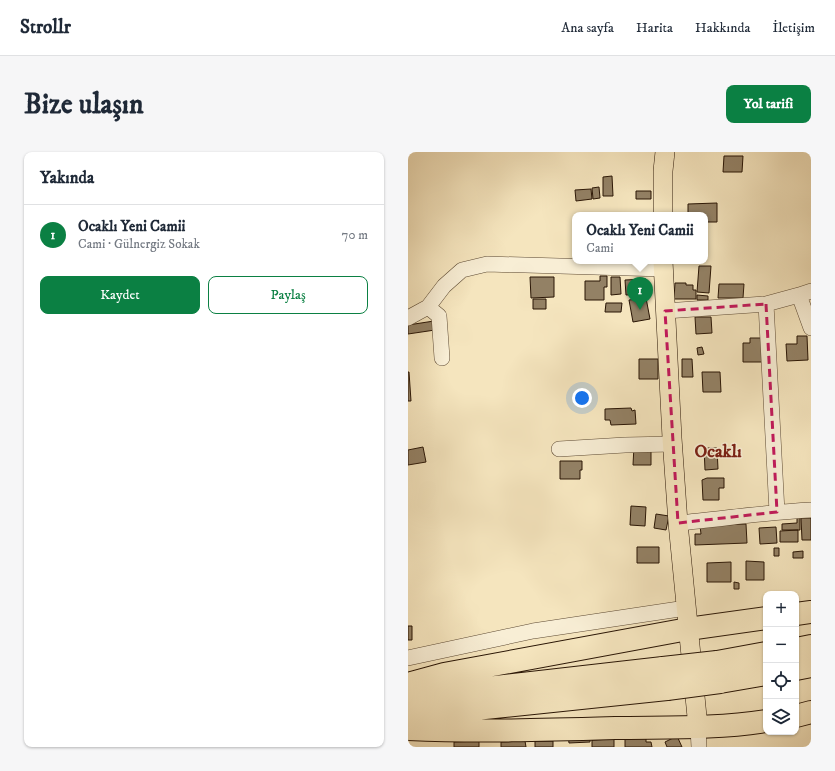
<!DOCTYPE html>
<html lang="tr">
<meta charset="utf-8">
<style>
:root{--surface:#fff;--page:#f6f6f7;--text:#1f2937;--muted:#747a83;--line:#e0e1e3;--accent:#0b8043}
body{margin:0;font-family:"IM FELL DW Pica",serif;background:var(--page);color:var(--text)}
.controls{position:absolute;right:12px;bottom:12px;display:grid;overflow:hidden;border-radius:8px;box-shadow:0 1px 3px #0004}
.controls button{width:36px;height:36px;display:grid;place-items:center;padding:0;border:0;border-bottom:1px solid var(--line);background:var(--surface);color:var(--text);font:20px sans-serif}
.you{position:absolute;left:174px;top:246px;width:14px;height:14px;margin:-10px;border:3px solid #fff;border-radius:50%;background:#1a73e8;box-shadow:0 0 0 6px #1a73e833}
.badge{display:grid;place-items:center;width:26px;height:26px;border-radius:50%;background:var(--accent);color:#fff;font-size:13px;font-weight:700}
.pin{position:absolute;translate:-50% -33px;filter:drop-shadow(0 1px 2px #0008)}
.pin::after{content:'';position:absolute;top:21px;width:14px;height:12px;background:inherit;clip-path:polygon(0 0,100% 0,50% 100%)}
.popup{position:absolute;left:164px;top:60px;width:136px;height:52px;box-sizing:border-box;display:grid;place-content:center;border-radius:8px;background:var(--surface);filter:drop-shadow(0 1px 3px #0005);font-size:13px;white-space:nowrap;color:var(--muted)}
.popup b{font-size:15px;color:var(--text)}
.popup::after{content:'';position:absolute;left:50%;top:100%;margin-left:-8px;border:8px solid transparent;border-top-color:var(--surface)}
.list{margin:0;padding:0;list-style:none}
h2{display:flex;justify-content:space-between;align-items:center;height:52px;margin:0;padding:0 16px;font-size:17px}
h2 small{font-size:13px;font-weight:400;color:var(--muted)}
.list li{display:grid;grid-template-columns:26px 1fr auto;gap:12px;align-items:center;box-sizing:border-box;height:60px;padding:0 16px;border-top:1px solid var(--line)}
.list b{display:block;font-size:15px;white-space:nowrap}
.list p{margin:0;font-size:13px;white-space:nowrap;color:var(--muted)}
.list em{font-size:13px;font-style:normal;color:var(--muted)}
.actions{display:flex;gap:8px;padding:12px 16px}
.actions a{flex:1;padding:9px 0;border:1px solid var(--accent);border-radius:8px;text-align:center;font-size:14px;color:var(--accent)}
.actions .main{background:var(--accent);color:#fff}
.icon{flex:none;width:22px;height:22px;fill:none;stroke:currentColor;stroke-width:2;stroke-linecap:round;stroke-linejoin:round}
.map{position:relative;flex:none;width:403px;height:595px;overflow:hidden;border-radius:8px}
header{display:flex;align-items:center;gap:24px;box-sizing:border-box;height:56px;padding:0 20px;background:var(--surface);border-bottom:1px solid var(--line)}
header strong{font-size:19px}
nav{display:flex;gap:22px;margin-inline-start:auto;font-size:14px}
.intro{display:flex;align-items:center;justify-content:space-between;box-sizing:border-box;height:96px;padding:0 24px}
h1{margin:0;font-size:28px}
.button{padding:10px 18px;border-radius:8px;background:var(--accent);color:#fff;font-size:14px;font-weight:700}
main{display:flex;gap:24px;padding:0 24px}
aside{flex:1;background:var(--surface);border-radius:8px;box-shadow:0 1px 3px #0004}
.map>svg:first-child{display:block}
</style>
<header>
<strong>Strollr</strong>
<nav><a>Ana sayfa</a><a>Harita</a><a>Hakkında</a><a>İletişim</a></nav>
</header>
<div class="intro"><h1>Bize ulaşın</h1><a class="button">Yol tarifi</a></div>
<main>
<aside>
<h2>Yakında<small></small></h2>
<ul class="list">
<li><span class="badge">1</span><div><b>Ocaklı Yeni Camii</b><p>Cami · Gülnergiz Sokak</p></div><em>70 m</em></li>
</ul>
<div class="actions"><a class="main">Kaydet</a><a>Paylaş</a></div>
</aside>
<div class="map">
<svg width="403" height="595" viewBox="0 0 403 595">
<rect width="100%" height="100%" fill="#f5e5be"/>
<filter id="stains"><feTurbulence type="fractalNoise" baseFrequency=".005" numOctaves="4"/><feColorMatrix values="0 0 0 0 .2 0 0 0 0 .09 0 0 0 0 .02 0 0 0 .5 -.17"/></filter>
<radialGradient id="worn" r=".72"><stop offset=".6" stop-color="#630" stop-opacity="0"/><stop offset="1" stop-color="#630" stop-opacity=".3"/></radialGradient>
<path fill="#938165" stroke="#291505" d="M316,4H335L334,20H315Z
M204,24L205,44H195V25Z
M191,35L192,46L185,47L184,36Z
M183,37L184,47L168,49L167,38Z
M228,39H243V47H228Z
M309,51V70H297V63H280V52Z
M291,114H303L301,141L289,140Z
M192,124H199V135H196V148H177V129H192Z
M122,125H146V145L123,146Z
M203,125H212L213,142L203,143Z
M238,127V142L218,143L217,128Z
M267,131H278V133H285V138H288V147H266Z
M311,132H336L335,146H310Z
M289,143L300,144V148H289Z
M238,146L242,167L225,170L221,148Z
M125,147H138V157H125Z
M198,151H214L213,160H197Z
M287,165H303L304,181L288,182Z
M26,169L27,178L0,182V173Z
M389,184H399L400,208L379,209L378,192H389Z
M342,186H353L354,210H335V191H342Z
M294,195L296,202L290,203L289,196Z
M231,207H250V227H231Z
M274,207H284L285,225H274Z
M0,220H1L3,249H0Z
M294,220H312L313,240H295Z
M223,256L224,259L227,258L228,272L203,273L202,268H197V257Z
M226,294L243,295V313H225Z
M15,295L18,310L0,313V298Z
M296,296H309L310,317L297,318Z
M152,309H174V318H172V327H152Z
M299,326H316V336H311V348H295L294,328Z
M223,354L238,355L237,374L222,373Z
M248,362L261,364L258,378L246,376Z
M389,365H392V378H374V372L389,371Z
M393,366H403V388H394Z
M338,372L339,391L287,393V382H293L292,374Z
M368,375L369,391L352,392L351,376Z
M390,378V390H372V379Z
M229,395H251V411H229Z
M366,396H371V404H366Z
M395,399V406H385V400Z
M338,409L356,410V428H338Z
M323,410V430H299V411Z
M326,430L331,431V437H326Z
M0,474H4V488H0Z
M238,581V590H243L244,595H217V582Z
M182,582V590L161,591L160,583Z
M269,584L274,595H259L257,590Z
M206,587V595H184V588Z
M71,589V595H46V590Z
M117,589L118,595H93V590Z
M127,589H145V595H127Z"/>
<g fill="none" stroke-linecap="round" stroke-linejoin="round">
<g stroke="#5c4933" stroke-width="16">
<path id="minor" d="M391,143L403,176
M358,152L369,360
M20,155L31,164L34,206
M257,159L358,152L391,143L403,139
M0,166L20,155L36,134L54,118L79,112L255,117
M151,297L217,293L264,292
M270,371C314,367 359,360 403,358
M0,506L125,479L278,456
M290,575L291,595"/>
</g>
<g stroke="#291505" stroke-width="20">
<path id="major" d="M255,63V19L257,0
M255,109L264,286L270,371L290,575"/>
</g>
<g stroke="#291505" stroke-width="24">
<path id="highway" d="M388,462L403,460
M388,497L403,494
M309,510L358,501
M388,517L403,514
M312,530L358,522
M0,532L36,522L280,477L358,466
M0,545L255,516
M0,564L259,537
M388,564L403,560
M0,577C69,580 138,578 207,576C257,575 308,577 358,569"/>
</g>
<use href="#minor" stroke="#f8eed5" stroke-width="15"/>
<use href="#major" stroke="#f5e5be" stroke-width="19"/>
<use href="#highway" stroke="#f5e5be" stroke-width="22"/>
<g stroke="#291505" stroke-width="24" stroke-linecap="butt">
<path id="highway-bridge" d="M255,516L309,510
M259,537L312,530"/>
</g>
<use href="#highway-bridge" stroke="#f5e5be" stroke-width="22"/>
</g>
<path fill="none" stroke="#c2185b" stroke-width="3" stroke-dasharray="8 5" stroke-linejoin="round" d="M358,152L369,360L270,371L257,159Z"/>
<g text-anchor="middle" stroke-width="3" stroke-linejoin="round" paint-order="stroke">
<g font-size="18" font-weight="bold" fill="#7a1f14" stroke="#f8eed5">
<text x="310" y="305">Ocaklı</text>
</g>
</g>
<rect width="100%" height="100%" filter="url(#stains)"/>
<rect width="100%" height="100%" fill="url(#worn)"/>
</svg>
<div class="controls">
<button>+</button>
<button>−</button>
<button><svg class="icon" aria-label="locate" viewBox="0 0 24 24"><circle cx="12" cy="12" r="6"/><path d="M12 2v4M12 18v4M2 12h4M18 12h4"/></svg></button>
<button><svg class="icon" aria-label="layers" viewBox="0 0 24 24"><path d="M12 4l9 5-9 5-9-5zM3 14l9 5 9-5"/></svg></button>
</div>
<div class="you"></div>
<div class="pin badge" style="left:232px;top:158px">1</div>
<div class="popup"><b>Ocaklı Yeni Camii</b>Cami</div>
</div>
</main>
